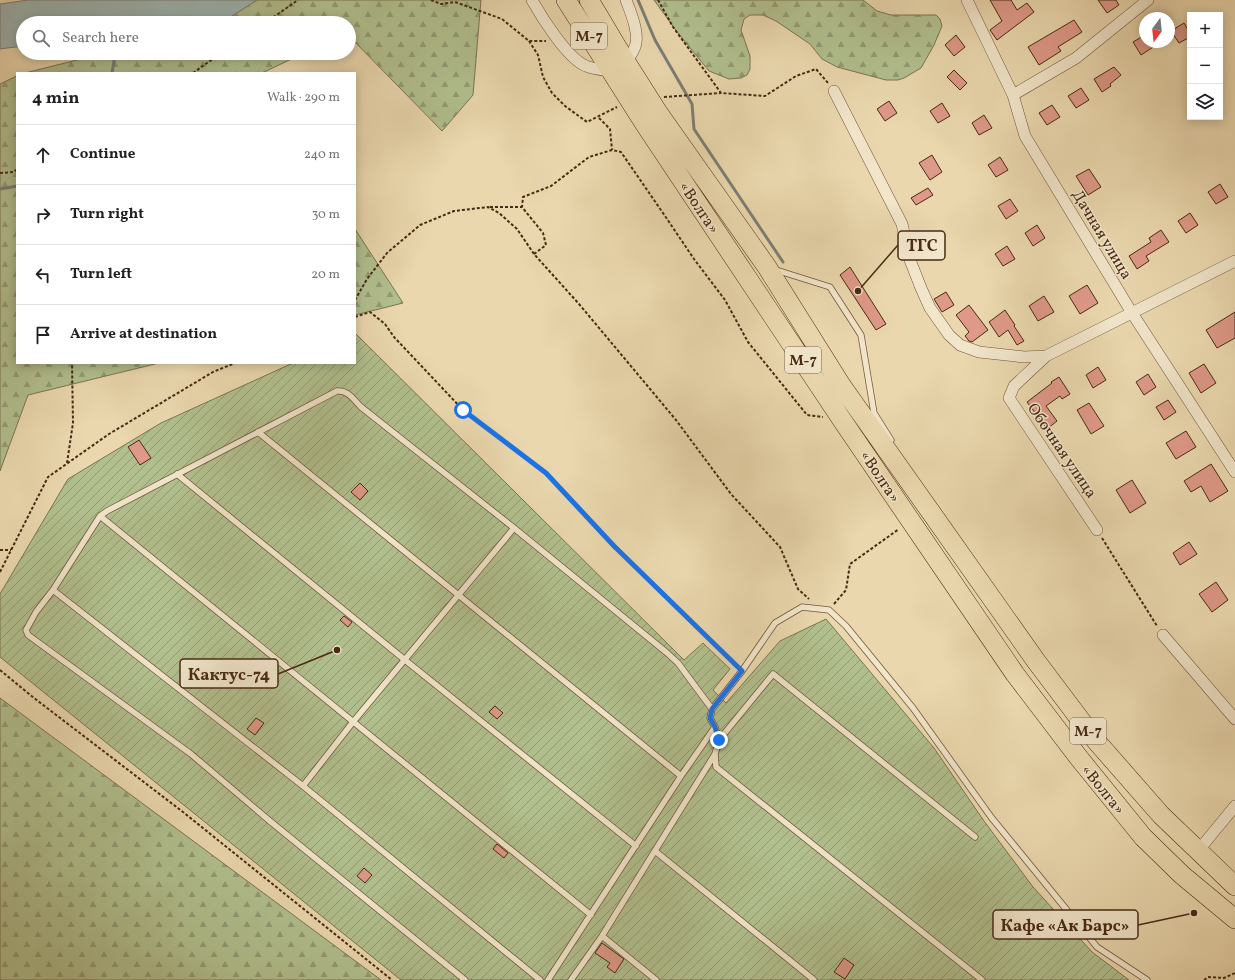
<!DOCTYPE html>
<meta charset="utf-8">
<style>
:root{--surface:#fff;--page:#f2f2f2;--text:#202124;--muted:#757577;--line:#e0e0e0}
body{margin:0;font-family:Vollkorn,serif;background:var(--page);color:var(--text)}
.controls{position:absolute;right:12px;top:12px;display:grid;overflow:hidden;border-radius:0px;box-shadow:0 2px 10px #0003}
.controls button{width:36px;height:36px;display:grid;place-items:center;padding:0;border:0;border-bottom:1px solid var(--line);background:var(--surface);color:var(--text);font:20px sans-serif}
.compass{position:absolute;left:1139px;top:12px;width:36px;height:36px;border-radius:50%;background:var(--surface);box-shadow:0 2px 10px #0003;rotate:195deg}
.stop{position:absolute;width:12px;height:12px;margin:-9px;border:3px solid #1a73e8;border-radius:50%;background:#fff}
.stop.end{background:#1a73e8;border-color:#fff;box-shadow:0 1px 4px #0008}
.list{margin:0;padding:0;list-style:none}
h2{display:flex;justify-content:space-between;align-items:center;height:52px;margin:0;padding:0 16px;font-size:17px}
h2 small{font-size:13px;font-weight:400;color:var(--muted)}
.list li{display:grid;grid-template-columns:26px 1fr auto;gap:12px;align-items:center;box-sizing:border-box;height:60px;padding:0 16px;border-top:1px solid var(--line)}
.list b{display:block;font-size:15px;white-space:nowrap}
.list em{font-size:13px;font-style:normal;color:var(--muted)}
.icon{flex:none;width:22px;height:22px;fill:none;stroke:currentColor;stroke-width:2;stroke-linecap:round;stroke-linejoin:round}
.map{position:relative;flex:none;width:1235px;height:980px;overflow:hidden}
.search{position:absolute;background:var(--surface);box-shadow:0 2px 10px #0003;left:16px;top:16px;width:340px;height:44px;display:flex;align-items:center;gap:10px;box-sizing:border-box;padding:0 14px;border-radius:22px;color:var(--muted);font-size:15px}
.panel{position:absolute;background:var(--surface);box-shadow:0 2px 10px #0003;left:16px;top:72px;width:340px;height:292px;border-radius:0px}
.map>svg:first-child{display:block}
</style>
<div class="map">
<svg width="1235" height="980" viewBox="0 0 1235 980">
<defs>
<pattern id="forest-firs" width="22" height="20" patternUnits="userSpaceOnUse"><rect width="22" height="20" fill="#b1bf8e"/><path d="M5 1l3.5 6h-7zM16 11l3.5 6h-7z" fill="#929b73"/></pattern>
<pattern id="garden-furrows" width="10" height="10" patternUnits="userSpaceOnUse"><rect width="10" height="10" fill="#b1bf8e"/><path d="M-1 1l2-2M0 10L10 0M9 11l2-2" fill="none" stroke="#929b73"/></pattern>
</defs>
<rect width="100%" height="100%" fill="#ead7ad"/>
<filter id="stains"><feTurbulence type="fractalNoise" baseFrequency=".005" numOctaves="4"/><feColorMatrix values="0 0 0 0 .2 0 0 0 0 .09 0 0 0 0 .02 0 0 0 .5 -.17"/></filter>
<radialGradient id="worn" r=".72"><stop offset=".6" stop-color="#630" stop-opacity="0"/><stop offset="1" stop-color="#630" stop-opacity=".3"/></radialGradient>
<path fill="url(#forest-firs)" stroke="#7c7451" d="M257,0H481L473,95L442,131L349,36V23H221Z
M654,0H863L877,11L891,15H936L940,19L942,26L934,45L921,68L904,78L898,80H886L837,67L822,59L810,44L776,21L763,15H750L744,19L741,30L750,56V69L747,75L741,78L729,79L709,71L678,33Z
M105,53H304L262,73H25Z
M17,76V363H159L28,395L0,471V84Z
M355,229L403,303L355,315Z
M0,698L381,980H0Z"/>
<path fill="url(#garden-furrows)" stroke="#7c7451" d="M356,334L684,660L703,643L730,669L713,690L726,703L780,641L826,619L934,748L984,821L1033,887L1092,952L1129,980H401L0,657V594L68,479L161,423L293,363H355V335Z"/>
<path fill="#9db7b5" stroke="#7b7f75" d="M28,0H257L221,23H23V46L0,49V4Z"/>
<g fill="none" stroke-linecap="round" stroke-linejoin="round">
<path stroke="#7b7f75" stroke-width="3" d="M638,0L655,40L692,104L694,129L783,262
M112,73L114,61V53
M0,189L17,186"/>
</g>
<path fill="#de9988" stroke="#482a14" d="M990,0H1011L1017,10L1027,3L1034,12L997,40L990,30L1002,21Z
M1098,0H1116L1119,5L1107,13Z
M1074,20L1082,32L1058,47L1061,51L1039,65L1028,47Z
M1184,23L1190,33V37L1179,43L1171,31Z
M956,35L965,47L954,56L945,45Z
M1145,35V42H1161L1141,55L1133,42Z
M1114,67L1121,75L1110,84L1111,86L1102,92L1094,79Z
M954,70L967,83L960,90L947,77Z
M1081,88L1089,100L1076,108L1068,96Z
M889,101L897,113L885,121L877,109Z
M942,103L950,116L938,123L930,111Z
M1052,105L1060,117L1047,125L1039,113Z
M984,115L992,128L979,135L972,123Z
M932,155L942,172L930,180L919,163Z
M1000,157L1008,170L996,177L988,165Z
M1089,169L1101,187L1088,195L1076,176Z
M1220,184L1228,197L1216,204L1208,192Z
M928,188L933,195L916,205L911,198Z
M1010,199L1018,211L1006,219L998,206Z
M1190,213L1198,225L1186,233L1178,221Z
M1037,225L1045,238L1033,246L1025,233Z
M1161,230L1169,242L1146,256L1149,261L1137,269L1129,256L1151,242L1149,238Z
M1007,246L1015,259L1003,266L995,254Z
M850,267L886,324L876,330L840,275Z
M1087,285L1098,303L1080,314L1069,296Z
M946,292L954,305L942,312L934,299Z
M1044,296L1054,312L1038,321L1029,306Z
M969,305L988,330L972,342L969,341L965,336L969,332L956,315Z
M1005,310L1015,325L1014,326L1024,341L1017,345L1008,330L999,337L989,322Z
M1235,312V338L1217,348L1206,330Z
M1204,364L1216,383L1201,393L1189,373Z
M1098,367L1106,380L1093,388L1086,375Z
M1148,374L1156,387L1144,395L1136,382Z
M1059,377L1070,394L1062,399L1060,396L1046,406L1057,421L1047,429L1027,402L1052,383L1051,382Z
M1168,400L1176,412L1164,420L1156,407Z
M1089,403L1104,426L1091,434L1077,410Z
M1186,431L1196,447L1176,459L1166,443Z
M139,440L151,458L140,465L128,447Z
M1211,464L1228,491L1210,502L1201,486L1191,492L1184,481Z
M1132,480L1146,503L1130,513L1116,490Z
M360,483L368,491L360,500L351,492Z
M1189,542L1197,554L1180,565L1173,553Z
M1216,582L1228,600L1212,612L1199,594Z
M344,616L352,622L348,627L340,620Z
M495,706L503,713L497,719L489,712Z
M256,718L264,723L255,735L247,729Z
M497,844L508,853L504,858L493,849Z
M364,868L372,875L365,883L357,876Z
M602,943L624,959L615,973L607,967L610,963L595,953Z
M844,958L854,965L845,979L834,972Z"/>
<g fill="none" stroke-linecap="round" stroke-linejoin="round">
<g stroke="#70553a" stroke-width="7">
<path id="service" d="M776,270L830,287L861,335L874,413L891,440
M258,432L681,776
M177,474L405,660L636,846
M100,516L591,915
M53,590L303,786L540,980
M719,740L773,674L975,837
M715,754L716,767L982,980
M303,786L353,722L514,528
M655,851L814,980
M602,936L656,980
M465,980L271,822L191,754L28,635L26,630L36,612L53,590L100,516L107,511L337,391C348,390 353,399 361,407L514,528L666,652L678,663L712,709
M548,980L681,776L715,727
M571,980L602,936L715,754L719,740L715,727L710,718L712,709L742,671L775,623L802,607L829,610L846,626L913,708L991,817L1097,947L1147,980"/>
</g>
<g stroke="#70553a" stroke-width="12">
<path id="minor" d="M532,0C542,18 568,59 586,66C593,69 603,70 610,71
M967,0L1013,95L1025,136L1132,313L1235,472
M626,62C629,58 632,54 634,49C641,36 631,13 626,0
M834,91L902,224L910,260L921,288L930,308L949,335L960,345L979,352L1024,357L1046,356
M1013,95L1076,58L1148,0
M1097,530L1009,398L1014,386L1046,356L1235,261
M1163,635L1235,719
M1198,851L1235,806"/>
</g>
<g stroke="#482a14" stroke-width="20">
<path id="trunk" d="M566,0L644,123L842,420L1015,674L1079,758L1143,837L1182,875L1235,919
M589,0L626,62L659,114L767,267L841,385L1036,661L1097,742L1161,815L1235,886"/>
</g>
<path stroke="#482a14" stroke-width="2" stroke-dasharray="3 2" stroke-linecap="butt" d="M431,0L441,4L455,2L502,19L529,41H546
M658,0L673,27L721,93L765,96L796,76L816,69L828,83
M265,23L298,0
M529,41L538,55L543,77L552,93L565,106L587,122L617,107
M193,73L221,53
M664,97L721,93
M599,118L610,129L612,150
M0,173L14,172L17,169
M490,207H522
M534,254L546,245L543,233L522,207L523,197L551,186L589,157L612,150L621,152L665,216L694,259L725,300L748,342L807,415L823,417
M355,300L367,279L387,253L420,225L454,211L488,207L499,213L517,229L534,254L579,304L676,420L731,494L780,547L798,589L809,599
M355,317L370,312L385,324L394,337L463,410L546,473L614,546L737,666
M67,463L73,423L72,363
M1102,538L1157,626
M0,550H11
M0,572L48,477L109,434L213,372L235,363
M834,604L846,590L850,564L899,529
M0,670L34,698L183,812L392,980
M1204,980L1208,977L1224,978L1235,973"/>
<use href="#service" stroke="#f1e5ca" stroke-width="5.5"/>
<use href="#minor" stroke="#f1e5ca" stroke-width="11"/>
<use href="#trunk" stroke="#ead7ad" stroke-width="19"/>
</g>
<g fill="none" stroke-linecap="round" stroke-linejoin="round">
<path stroke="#1a73e8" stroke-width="5" d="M463,410L546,473L614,546L742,671L712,709L710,718L715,727L719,740"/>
</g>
<g text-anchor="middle" stroke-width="3" stroke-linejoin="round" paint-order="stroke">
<g fill="#f1e5ca" stroke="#7b624b" stroke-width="1">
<rect x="571" y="23" width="36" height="26" rx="3"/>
<rect x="785" y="347" width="36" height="26" rx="3"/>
<rect x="1070" y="718" width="36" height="26" rx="3"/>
</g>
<g font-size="15" font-weight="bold" fill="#482a14">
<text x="589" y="41">М-7</text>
<text x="803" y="365">М-7</text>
<text x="1088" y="736">М-7</text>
</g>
<g font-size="16" fill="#482a14" stroke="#f1e5ca">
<text transform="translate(700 207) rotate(56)" y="6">«Волга»</text>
<text transform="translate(1103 234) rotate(59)" y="6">Дачная улица</text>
<text transform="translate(1063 450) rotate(56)" y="6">Обочная улица</text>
<text transform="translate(881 476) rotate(56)" y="6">«Волга»</text>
<text transform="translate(1104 789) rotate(51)" y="6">«Волга»</text>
</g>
</g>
<path fill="none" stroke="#482a14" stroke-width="1.5" d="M858 291L898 245M337 650L278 674M1194 913L1138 925"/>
<g fill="#482a14" stroke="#f1e5ca" stroke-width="1.5">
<circle cx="858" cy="291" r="4"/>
<circle cx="337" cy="650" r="4"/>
<circle cx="1194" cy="913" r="4"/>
</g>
<g fill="#f1e5ca" stroke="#482a14" stroke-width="1.5">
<rect x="898" y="231" width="47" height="29" rx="4"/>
<rect x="180" y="659" width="98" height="29" rx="4"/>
<rect x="993" y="910" width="145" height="29" rx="4"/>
</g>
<g font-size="17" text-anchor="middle" font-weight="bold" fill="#482a14">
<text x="922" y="251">ТГС</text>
<text x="229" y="680">Кактус-74</text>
<text x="1065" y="931">Кафе «Ак Барс»</text>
</g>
<rect width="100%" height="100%" filter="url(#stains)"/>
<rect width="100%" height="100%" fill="url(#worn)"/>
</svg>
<div class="controls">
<button>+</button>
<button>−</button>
<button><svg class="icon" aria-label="layers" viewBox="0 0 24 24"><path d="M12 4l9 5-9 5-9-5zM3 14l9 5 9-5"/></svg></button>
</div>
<svg class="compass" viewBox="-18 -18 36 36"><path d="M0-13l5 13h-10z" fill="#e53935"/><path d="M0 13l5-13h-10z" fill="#757577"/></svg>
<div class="stop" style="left:463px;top:410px"></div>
<div class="stop end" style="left:719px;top:740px"></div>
<div class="search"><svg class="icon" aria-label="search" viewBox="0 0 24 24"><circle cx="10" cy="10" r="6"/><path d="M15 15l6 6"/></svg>Search here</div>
<section class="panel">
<h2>4 min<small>Walk · 290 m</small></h2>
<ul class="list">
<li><svg class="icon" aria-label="ahead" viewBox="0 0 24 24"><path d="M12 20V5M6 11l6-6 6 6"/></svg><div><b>Continue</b></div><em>240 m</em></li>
<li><svg class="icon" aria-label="right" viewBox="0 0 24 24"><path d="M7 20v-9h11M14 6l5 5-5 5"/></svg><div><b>Turn right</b></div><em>30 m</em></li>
<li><svg class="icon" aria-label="left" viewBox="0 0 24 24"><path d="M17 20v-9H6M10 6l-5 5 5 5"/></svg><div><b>Turn left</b></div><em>20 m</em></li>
<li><svg class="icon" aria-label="arrive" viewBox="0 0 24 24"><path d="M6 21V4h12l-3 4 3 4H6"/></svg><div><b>Arrive at destination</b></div></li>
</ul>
</section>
</div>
